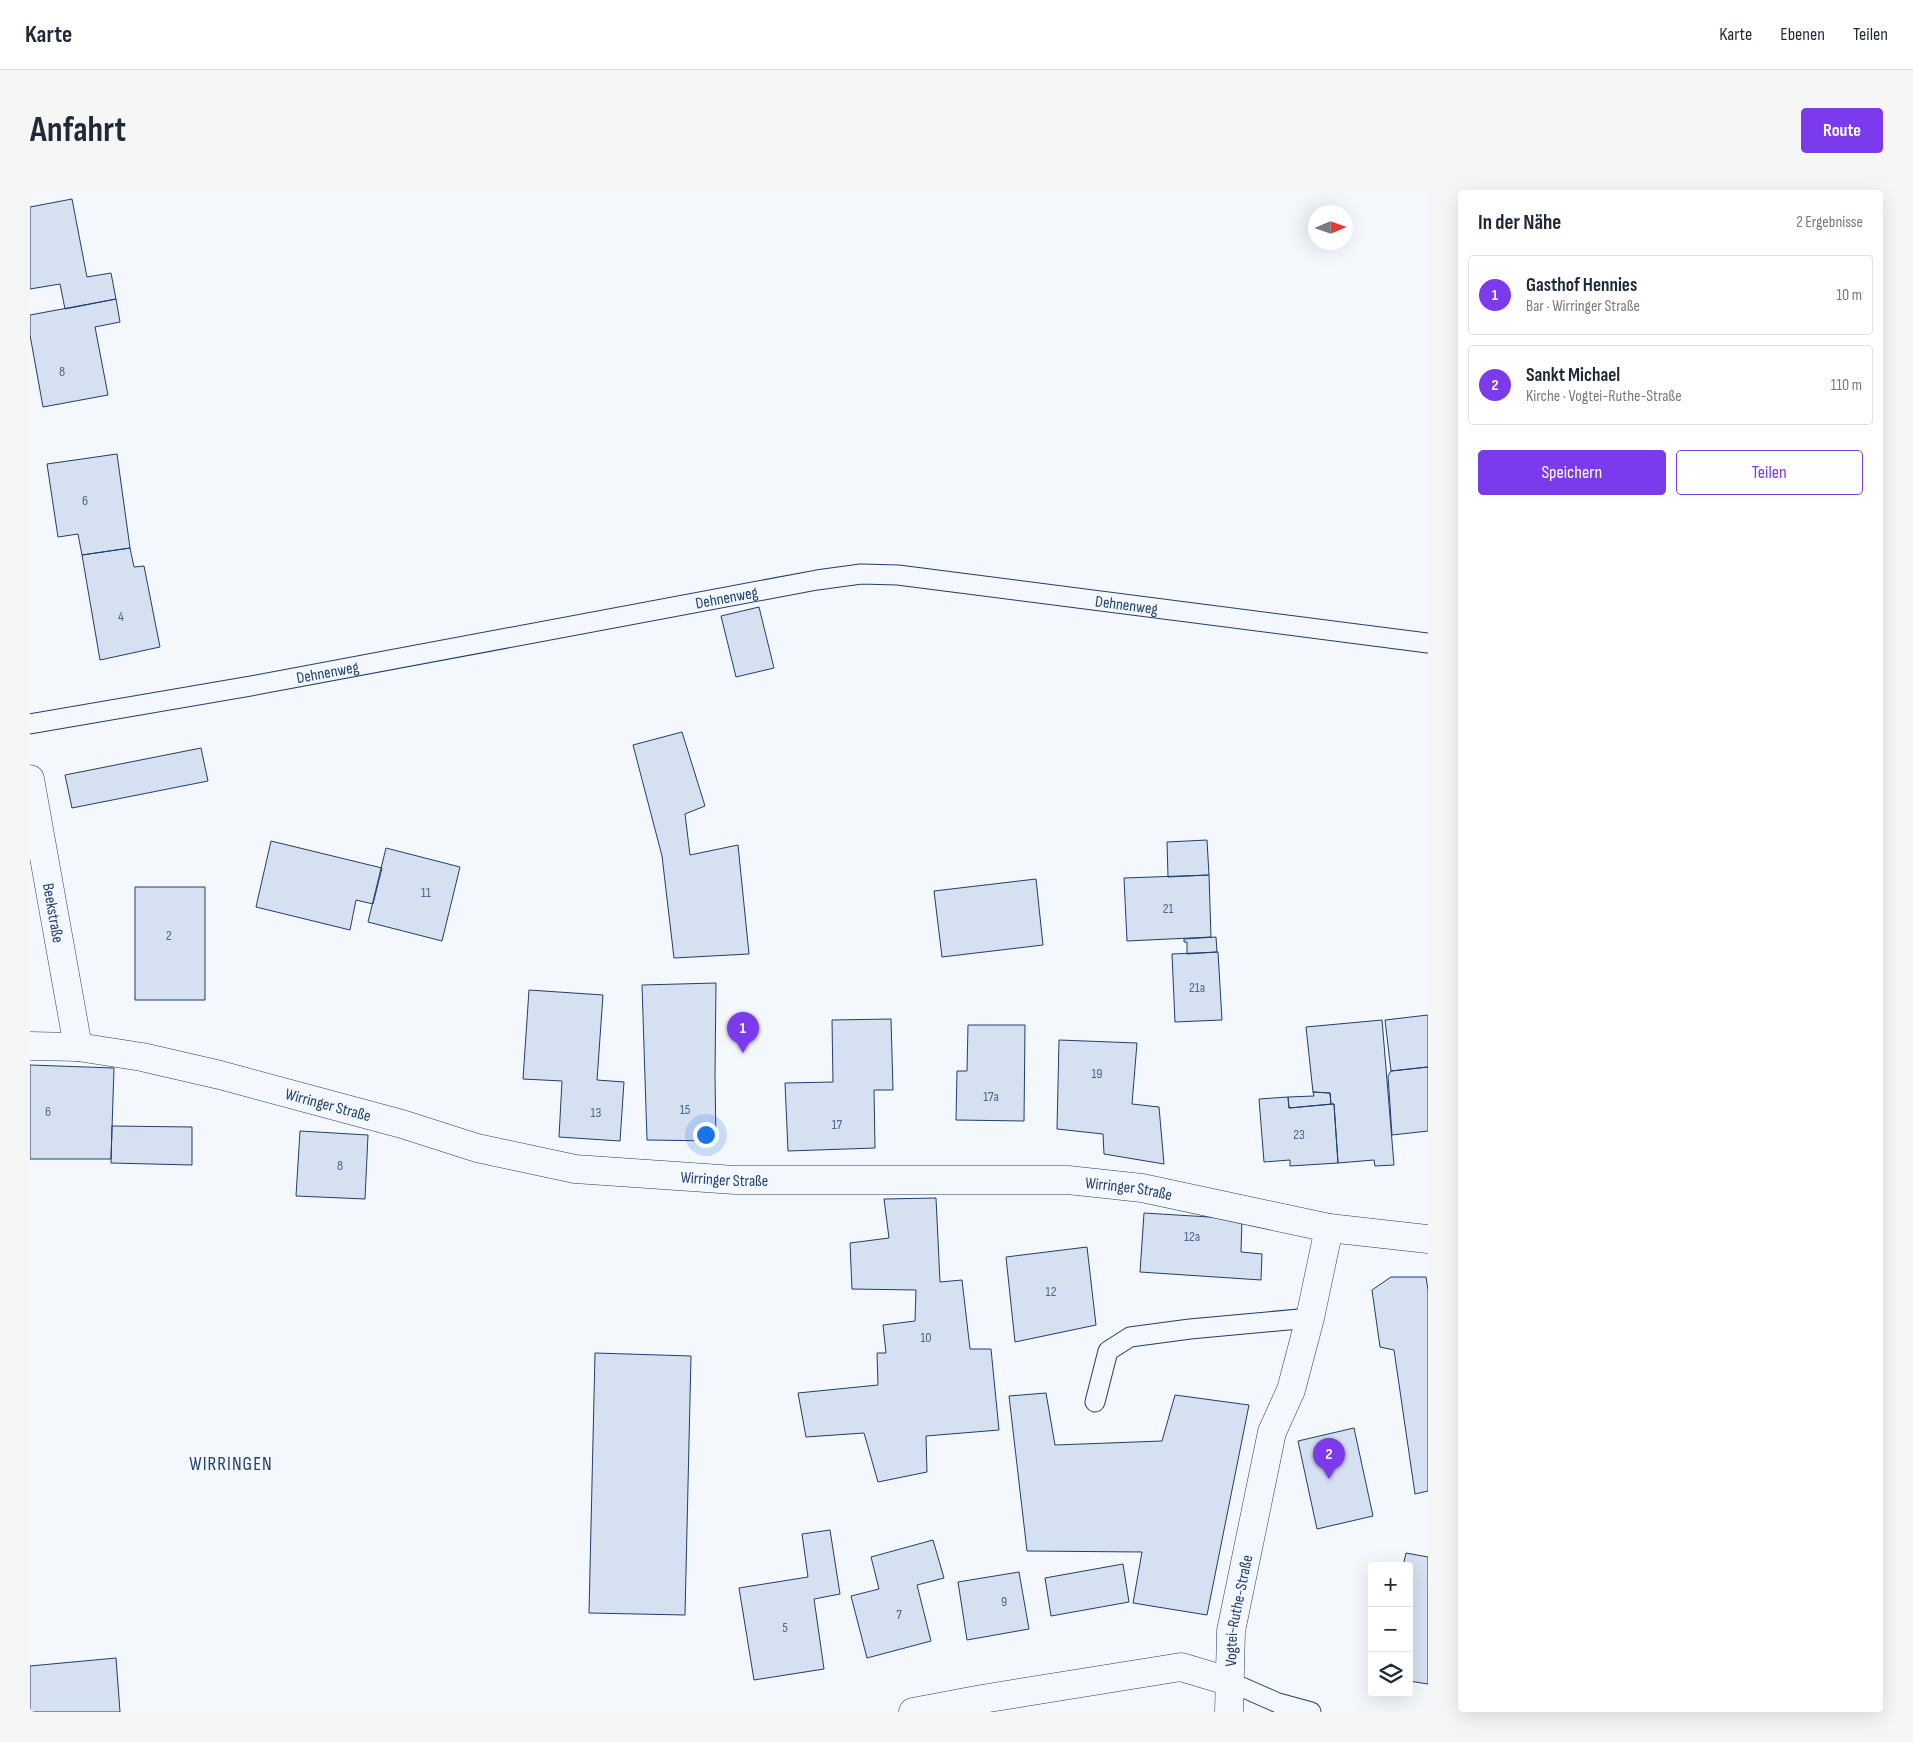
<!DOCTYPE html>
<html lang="de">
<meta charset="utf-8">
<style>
:root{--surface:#fff;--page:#f6f6f7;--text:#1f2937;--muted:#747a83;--line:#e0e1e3;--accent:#7c3aed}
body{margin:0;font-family:"Sofia Sans Condensed",sans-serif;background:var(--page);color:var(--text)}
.controls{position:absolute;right:15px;bottom:15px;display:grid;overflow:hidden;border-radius:5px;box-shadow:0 5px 20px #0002}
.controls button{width:45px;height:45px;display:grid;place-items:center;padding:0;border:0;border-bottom:1px solid var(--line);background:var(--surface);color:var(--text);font:25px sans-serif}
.compass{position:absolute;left:1278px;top:15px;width:45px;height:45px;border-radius:50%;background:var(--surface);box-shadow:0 5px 20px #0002;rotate:88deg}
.you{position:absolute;left:675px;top:944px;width:18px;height:18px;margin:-12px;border:4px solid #fff;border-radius:50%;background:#1a73e8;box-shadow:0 0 0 8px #1a73e833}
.badge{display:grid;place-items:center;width:32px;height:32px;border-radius:50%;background:var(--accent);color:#fff;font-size:16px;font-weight:700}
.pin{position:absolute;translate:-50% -41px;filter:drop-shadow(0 1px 2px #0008)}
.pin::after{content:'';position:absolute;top:26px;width:18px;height:15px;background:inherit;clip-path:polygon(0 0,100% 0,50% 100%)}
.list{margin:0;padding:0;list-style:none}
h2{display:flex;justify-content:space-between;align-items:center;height:65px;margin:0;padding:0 20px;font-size:21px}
h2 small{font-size:16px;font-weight:400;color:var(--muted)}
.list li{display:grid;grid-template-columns:32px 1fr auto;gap:15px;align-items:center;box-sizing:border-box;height:80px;margin:0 10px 10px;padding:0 10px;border:1px solid var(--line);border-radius:5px}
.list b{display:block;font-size:19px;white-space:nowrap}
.list p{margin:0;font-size:16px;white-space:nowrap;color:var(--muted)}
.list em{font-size:16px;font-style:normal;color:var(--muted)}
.actions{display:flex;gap:10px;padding:15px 20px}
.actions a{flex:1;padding:11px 0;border:1px solid var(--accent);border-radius:5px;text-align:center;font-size:18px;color:var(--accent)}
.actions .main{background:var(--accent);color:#fff}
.icon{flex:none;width:28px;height:28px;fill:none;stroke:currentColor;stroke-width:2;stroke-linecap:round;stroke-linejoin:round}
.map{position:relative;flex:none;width:1398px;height:1522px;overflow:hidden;border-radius:5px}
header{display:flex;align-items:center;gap:30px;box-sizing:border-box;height:70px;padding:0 25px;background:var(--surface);border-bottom:1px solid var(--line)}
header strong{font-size:24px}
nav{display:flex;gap:28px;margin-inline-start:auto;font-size:18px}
.intro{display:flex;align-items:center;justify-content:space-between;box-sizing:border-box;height:120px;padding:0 30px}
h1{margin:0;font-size:35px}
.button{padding:12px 22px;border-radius:5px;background:var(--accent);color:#fff;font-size:18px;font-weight:700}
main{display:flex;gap:30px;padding:0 30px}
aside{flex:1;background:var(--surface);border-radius:5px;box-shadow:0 5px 20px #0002}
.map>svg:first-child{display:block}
</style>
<header>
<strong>Karte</strong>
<nav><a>Karte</a><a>Ebenen</a><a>Teilen</a></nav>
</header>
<div class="intro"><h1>Anfahrt</h1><a class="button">Route</a></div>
<main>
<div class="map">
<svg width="1398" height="1522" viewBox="0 0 1398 1522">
<rect width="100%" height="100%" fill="#f4f7fb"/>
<path fill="#d5e0f0" stroke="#1d3f73" d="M42,9L57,87L81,83L86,109L35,119L30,94L0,99V17Z
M86,109L90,132L65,137L78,205L13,217L0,145V125Z
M87,264L100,358L52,365L48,344L28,347L17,274Z
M100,358L104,377L114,376L130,457L70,470L52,365Z
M729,417L744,478L706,487L691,426Z
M652,542L675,616L655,624L660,665L708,655L719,764L644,768L632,666L603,555Z
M171,558L178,591L42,618L35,585Z
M1177,650L1179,685L1138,687L1137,652Z
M241,651L352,678L343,714L326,710L320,740L226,717Z
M356,658L430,677L412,751L338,732Z
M1179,685L1181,747L1097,751L1094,688Z
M1006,689L1013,755L912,767L904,701Z
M105,697H175V810H105Z
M1186,747L1187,762L1157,764V752H1154V749Z
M1188,762L1192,830L1145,832L1142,764Z
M686,793L685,886L686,951L617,950L612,795Z
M499,800L573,805L567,890L594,892L590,951L529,947L532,891L493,889Z
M1398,825V877L1361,881L1355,830Z
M861,829L863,900H844L845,958L758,961L755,893L803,892L802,830Z
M1352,830L1364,975L1345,976L1344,970L1308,973L1304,914H1301L1300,903L1283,902L1276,837Z
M938,835H995L994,931L926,930L927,881H937Z
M1029,850L1107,853L1102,914L1129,917L1134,974L1074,964L1073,944L1027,939Z
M0,875L84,878L81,969H0Z
M1398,877V941L1362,945L1358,886L1361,881Z
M1283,902L1300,903L1301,914L1259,918L1258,907L1284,906Z
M1258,907L1259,918L1304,914L1308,973L1260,976V970L1234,972L1229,909Z
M82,936L162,937V975L81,973Z
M270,941L338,945L335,1009L266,1006Z
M906,1008L910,1092L932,1090L940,1159H961L969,1240L896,1246L897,1282L848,1292L834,1243L776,1247L768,1203L848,1195L847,1163H856L853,1135L885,1131L886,1100L822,1099L820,1053L859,1048L854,1009Z
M1114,1023L1212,1029L1211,1062L1232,1064L1231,1090L1110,1082Z
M1057,1057L1066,1135L985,1152L976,1067Z
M1361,1087H1396L1398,1100V1301L1385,1304L1364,1160L1350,1157L1342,1100Z
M565,1163L661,1166L655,1425L559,1423Z
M1016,1203L1025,1255L1132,1251L1145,1205L1219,1215L1177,1425L1103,1413L1112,1362L997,1361L979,1206Z
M1324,1238L1343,1326L1287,1339L1268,1251Z
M800,1340L810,1404L784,1409L794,1479L724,1490L709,1398L778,1387L772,1344Z
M903,1350L914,1388L887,1395L901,1451L837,1468L821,1406L849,1399L841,1367Z
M1376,1363L1398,1367V1494L1379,1491V1376H1373Z
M1093,1374L1099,1412L1021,1426L1015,1388Z
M989,1382L999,1439L937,1450L928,1392Z
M86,1468L90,1522H0V1476Z"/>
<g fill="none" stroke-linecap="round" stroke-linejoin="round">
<g stroke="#1d3f73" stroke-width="21">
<g id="service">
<path id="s1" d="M0,534L226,495L787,390L831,384L868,385L1398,453"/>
<path d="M1065,1212L1078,1161L1100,1147L1160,1139L1280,1128"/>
<path d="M1198,1491L1248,1513L1281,1522"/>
</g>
</g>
<g stroke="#1d3f73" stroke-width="29">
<g id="minor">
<path id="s2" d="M0,589L48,857"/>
<path id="s3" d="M0,856L48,857L112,867L190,885L372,934L447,958L545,979L705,990H1038L1112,998L1299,1038L1398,1049"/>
<path d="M883,1522L952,1509L1151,1477L1198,1491"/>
<path id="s4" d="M1199,1522L1201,1441L1242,1242L1261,1200L1280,1128L1299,1038"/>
</g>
</g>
<use href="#service" stroke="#f4f7fb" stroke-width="19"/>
<use href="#minor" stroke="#f4f7fb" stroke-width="28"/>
</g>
<g text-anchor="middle" stroke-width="4" stroke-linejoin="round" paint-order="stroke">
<g font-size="14" fill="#4b6792">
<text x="32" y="186">8</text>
<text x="55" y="315">6</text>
<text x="91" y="431">4</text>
<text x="396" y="707">11</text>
<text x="1138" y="723">21</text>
<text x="139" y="750">2</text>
<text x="1167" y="802">21a</text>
<text x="1067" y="888">19</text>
<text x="961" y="911">17a</text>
<text x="655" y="924">15</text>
<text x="18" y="926">6</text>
<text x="566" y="927">13</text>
<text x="807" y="939">17</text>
<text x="1269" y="949">23</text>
<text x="310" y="980">8</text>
<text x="1162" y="1051">12a</text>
<text x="1021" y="1106">12</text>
<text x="896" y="1152">10</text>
<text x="974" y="1416">9</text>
<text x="869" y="1429">7</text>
<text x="755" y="1442">5</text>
</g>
<g font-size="16" fill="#1d3f73" stroke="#f4f7fb">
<text dy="6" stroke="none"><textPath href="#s1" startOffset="708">Dehnenweg</textPath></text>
<text dy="6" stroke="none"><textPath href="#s1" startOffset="1112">Dehnenweg</textPath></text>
<text dy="6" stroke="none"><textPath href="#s1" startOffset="302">Dehnenweg</textPath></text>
<text dy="6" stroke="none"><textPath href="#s2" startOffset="136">Beekstraße</textPath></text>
<text dy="6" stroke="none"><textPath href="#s3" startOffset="305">Wirringer Straße</textPath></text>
<text dy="6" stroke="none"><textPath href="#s3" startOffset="710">Wirringer Straße</textPath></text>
<text dy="6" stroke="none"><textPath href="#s3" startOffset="1115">Wirringer Straße</textPath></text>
<text dy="6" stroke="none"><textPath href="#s4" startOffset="102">Vogtei-Ruthe-Straße</textPath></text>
</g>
<g font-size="19" letter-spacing="1" fill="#1d3f73" stroke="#f4f7fb">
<text x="201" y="1280">WIRRINGEN</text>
</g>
</g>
</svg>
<div class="controls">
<button>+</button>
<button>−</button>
<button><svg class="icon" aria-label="layers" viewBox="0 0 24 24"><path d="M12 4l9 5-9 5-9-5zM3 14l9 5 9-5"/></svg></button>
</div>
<svg class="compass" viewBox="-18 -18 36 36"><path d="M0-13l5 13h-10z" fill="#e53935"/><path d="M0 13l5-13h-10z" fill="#747a83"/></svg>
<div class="you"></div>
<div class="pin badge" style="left:713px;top:863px">1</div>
<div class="pin badge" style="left:1299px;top:1289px">2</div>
</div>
<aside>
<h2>In der Nähe<small>2 Ergebnisse</small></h2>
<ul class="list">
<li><span class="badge">1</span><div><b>Gasthof Hennies</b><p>Bar · Wirringer Straße</p></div><em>10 m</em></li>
<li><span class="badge">2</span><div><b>Sankt Michael</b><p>Kirche · Vogtei-Ruthe-Straße</p></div><em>110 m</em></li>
</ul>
<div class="actions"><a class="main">Speichern</a><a>Teilen</a></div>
</aside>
</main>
